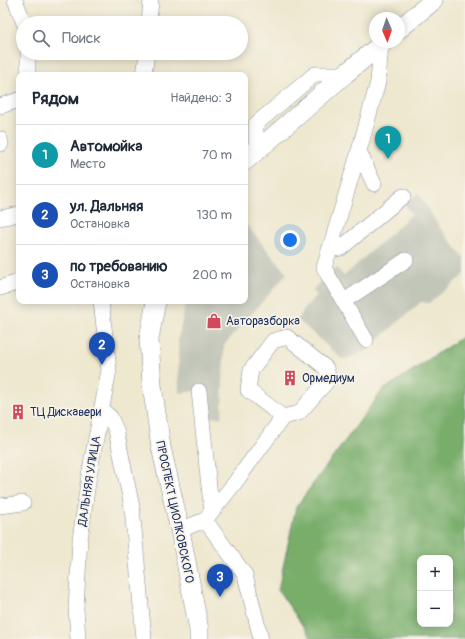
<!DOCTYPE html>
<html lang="ru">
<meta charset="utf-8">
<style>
:root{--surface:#fff;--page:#f6f6f7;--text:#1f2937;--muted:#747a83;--line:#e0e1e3;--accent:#d1495b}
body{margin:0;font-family:Pangolin,sans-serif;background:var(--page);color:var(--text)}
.controls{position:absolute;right:12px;bottom:12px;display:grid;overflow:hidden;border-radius:8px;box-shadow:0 2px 10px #0003}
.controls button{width:36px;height:36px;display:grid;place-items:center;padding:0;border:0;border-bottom:1px solid var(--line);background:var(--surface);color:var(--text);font:20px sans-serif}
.compass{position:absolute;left:369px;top:12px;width:36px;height:36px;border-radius:50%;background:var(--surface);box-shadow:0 2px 10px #0003;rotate:178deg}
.you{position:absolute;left:290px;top:240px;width:14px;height:14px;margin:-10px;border:3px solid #fff;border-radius:50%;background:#1a73e8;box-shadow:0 0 0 6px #1a73e833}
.badge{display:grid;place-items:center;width:26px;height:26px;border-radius:50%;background:var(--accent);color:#fff;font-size:13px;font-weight:700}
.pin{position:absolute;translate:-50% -33px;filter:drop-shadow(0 1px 2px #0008)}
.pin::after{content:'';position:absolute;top:21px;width:14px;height:12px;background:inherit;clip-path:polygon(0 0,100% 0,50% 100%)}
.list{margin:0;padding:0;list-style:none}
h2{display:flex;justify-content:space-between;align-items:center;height:52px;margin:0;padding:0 16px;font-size:17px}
h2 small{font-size:13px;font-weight:400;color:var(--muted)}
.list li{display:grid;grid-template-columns:26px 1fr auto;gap:12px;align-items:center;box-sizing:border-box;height:60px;padding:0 16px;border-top:1px solid var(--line)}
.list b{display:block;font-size:15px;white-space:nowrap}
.list p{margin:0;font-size:13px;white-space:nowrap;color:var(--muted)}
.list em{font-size:13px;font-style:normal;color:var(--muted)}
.icon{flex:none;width:22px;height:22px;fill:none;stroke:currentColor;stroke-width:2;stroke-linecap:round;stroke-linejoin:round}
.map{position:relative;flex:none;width:465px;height:639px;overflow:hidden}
.search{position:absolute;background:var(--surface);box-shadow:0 2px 10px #0003;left:16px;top:16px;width:232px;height:44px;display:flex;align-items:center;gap:10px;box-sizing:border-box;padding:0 14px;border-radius:22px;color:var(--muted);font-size:15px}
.panel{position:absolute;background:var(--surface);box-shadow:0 2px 10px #0003;left:16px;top:72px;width:232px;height:232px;border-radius:8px}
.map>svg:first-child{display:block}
</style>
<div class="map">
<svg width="465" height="639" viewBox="0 0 465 639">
<rect width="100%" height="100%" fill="#f7f3e8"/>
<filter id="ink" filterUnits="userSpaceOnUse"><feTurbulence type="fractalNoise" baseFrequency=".025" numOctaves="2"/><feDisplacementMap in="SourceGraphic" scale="8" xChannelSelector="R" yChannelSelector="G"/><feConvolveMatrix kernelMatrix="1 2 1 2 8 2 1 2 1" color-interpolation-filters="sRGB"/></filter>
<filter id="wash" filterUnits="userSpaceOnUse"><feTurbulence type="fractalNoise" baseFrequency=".012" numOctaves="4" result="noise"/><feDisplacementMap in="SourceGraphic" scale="16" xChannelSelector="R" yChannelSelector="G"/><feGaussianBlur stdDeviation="0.9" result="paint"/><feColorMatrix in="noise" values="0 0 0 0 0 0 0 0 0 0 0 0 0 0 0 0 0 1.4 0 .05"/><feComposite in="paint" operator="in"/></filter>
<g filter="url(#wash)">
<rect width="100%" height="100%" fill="#eee8cf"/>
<path fill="#c2c6b9" d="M418,193L440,228L465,259V274L429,303L421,302L365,351L345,359H342L298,320L305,307L317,295L312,290L336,267L344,276L412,214L404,204Z
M245,223L287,274L224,345L222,417L207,418L199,391L179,393L178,340L186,301H245Z"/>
<path fill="#78ad6a" stroke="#4a6e64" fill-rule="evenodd" d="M465,335V639H312L278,590L296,507L382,391ZM420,558H450V624H420Z"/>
</g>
<g filter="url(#ink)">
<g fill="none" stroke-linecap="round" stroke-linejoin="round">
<g stroke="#848c96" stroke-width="16">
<path id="minor" d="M15,0L24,23
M149,23L151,0
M28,75V53
M144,75L147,53
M0,106L19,100
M0,139L1,144
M359,151L374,184
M256,152V124L315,74H345
M0,218L19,214
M329,250L341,248L403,196
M0,288L19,282
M344,301L406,260
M366,340L324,268L359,151L378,82L381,44
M199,391L209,487L212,510
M101,409L110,417L116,430L132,507L144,639
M0,506L23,503
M205,520L245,575L261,639
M180,530L205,520L234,484L283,417L299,413L329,379L326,368L287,337L273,341L251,370L248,390L283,417
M78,639L76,608L80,540L89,475L109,370L101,301"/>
</g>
<g stroke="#848c96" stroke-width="20">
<path id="major" d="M399,29L434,0
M245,161L345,74L384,42
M156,301L149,339L152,385L161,447L180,530L199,630V639"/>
</g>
<use href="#minor" stroke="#fff" stroke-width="15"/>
<use href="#major" stroke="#fff" stroke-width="19"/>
</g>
</g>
<defs>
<g id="shop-bare" transform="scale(1.2)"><path d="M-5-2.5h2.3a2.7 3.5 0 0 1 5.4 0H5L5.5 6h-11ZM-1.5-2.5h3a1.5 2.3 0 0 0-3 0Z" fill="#d1495b" stroke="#f7f3e8" stroke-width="2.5" paint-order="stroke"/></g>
<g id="building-bare" transform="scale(1.2)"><path d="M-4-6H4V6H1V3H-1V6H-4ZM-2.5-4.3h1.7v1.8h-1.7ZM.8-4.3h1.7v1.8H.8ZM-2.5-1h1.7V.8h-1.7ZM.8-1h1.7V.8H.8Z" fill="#d1495b" stroke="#f7f3e8" stroke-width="2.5" paint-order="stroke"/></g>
</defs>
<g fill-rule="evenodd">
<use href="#shop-bare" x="214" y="321"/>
<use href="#building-bare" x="290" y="378"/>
<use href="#building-bare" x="18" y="412"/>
</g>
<g text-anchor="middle" stroke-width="3.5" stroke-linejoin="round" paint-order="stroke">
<g font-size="12" fill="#1b2f5e" stroke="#f7f3e8" text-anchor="start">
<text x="226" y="325">Авторазборка</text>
<text x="302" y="382">Ормедиум</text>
<text x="30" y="416">ТЦ Дискавери</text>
</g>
<g font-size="12" fill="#1b2f5e" stroke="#f7f3e8">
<text transform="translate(89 481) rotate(-81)" y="4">ДАЛЬНЯЯ УЛИЦА</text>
<text transform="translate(175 512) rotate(78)" y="4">ПРОСПЕКТ ЦИОЛКОВСКОГО</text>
</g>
</g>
</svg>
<div class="controls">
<button>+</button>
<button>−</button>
</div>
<svg class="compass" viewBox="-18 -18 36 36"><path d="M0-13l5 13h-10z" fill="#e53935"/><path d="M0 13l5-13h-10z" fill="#747a83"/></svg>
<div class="you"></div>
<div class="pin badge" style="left:388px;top:159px;background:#0f9aa8">1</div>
<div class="pin badge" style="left:102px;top:365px;background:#1a4fb4">2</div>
<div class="pin badge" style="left:220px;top:597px;background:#1a4fb4">3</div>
<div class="search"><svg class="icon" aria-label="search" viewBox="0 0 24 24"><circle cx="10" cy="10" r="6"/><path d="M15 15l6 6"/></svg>Поиск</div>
<section class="panel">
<h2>Рядом<small>Найдено: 3</small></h2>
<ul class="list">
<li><span class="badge" style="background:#0f9aa8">1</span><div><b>Автомойка</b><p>Место</p></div><em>70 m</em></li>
<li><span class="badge" style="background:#1a4fb4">2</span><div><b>ул. Дальняя</b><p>Остановка</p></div><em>130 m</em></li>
<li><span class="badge" style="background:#1a4fb4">3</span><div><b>по требованию</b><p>Остановка</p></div><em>200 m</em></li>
</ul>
</section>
</div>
